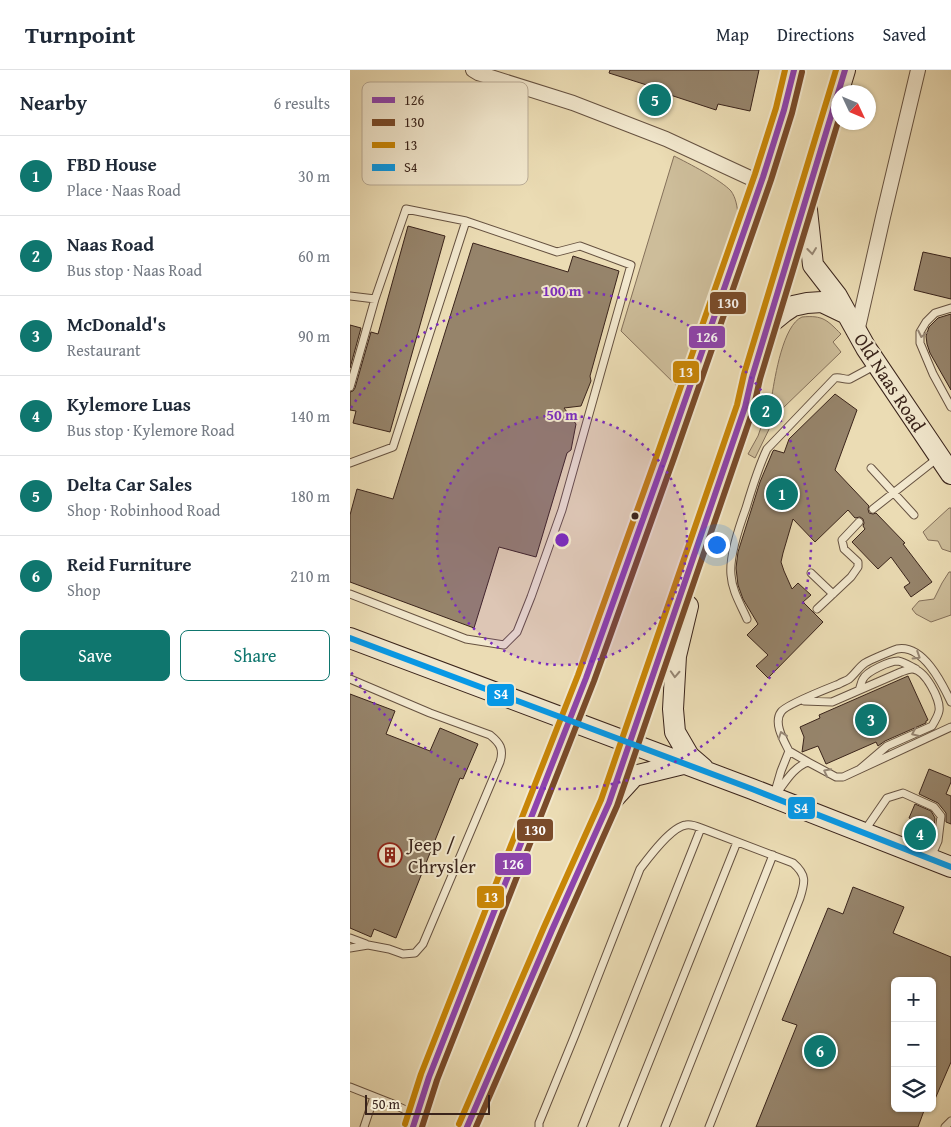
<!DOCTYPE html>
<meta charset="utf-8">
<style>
:root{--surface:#fff;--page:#f6f6f7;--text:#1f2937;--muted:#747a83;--line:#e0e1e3;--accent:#0f766e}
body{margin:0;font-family:"Gentium Book Plus",serif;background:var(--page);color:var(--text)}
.controls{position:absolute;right:15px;bottom:15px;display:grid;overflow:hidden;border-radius:8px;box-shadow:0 1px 4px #0004}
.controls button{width:45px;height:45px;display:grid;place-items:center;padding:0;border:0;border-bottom:1px solid var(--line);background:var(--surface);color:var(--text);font:25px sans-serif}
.compass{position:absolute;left:481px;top:15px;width:45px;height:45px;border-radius:50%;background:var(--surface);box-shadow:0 1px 4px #0004;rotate:134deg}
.scale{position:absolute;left:15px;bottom:12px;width:125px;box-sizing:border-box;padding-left:5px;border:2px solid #3a241b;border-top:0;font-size:14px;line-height:18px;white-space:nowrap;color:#3a241b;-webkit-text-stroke:4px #f2e8ce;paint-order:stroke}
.you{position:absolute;left:366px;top:474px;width:18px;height:18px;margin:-12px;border:4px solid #fff;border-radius:50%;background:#1a73e8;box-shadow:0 0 0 8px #1a73e833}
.badge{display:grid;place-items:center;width:32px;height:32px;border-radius:50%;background:var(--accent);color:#fff;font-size:16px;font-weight:700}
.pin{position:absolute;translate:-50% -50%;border:2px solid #fff;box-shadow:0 1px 5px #0006}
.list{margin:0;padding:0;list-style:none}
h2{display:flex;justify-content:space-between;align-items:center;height:65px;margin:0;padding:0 20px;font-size:21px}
h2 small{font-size:16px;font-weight:400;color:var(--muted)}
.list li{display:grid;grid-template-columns:32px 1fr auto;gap:15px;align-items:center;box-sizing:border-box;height:80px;padding:0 20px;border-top:1px solid var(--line)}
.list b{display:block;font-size:19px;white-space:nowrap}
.list p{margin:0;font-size:16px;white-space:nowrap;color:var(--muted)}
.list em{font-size:16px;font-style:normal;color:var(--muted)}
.actions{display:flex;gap:10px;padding:15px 20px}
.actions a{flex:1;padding:11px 0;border:1px solid var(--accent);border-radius:8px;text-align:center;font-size:18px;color:var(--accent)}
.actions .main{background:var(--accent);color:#fff}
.icon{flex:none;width:28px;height:28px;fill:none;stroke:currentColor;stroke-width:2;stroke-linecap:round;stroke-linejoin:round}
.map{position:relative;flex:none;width:601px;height:1057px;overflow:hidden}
header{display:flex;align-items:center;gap:30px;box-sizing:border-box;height:70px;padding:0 25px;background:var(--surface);border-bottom:1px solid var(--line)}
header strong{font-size:24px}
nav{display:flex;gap:28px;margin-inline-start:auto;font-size:18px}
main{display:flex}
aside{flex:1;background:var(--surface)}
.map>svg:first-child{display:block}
</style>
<header>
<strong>Turnpoint</strong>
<nav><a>Map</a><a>Directions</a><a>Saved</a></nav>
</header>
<main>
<aside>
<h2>Nearby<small>6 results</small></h2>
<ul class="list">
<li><span class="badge">1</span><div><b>FBD House</b><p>Place · Naas Road</p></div><em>30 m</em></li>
<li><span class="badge">2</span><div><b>Naas Road</b><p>Bus stop · Naas Road</p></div><em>60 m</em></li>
<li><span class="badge">3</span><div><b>McDonald's</b><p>Restaurant</p></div><em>90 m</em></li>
<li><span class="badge">4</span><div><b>Kylemore Luas</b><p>Bus stop · Kylemore Road</p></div><em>140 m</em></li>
<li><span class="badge">5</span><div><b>Delta Car Sales</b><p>Shop · Robinhood Road</p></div><em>180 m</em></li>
<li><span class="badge">6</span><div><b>Reid Furniture</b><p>Shop</p></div><em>210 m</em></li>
</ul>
<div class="actions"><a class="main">Save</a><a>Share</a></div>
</aside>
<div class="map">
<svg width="601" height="1057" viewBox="0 0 601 1057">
<rect width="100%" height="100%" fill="#ebdcb4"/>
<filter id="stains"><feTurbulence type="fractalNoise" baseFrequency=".004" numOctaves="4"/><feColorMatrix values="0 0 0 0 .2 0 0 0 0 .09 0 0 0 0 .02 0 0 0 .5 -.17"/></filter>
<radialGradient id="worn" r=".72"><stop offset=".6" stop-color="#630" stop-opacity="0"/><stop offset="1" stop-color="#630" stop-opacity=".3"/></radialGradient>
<path fill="#cdbd9a" stroke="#84705a" d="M324,86C338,93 371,110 381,121C386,128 387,136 388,144L333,322L271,261Z
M452,247C473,245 477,250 491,264L483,272L491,282L433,338L425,347L405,388L398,384L408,366L416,343L420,344L424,331L422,325C425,307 433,255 452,247Z
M599,438H601V482L592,479L588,471L578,470L573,462Z
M599,502H601V545L581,552L566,544L562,539L569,531L584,529L592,513Z"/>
<path fill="#96846b" stroke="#3a241b" d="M260,0H409L400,41L368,34L366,40L302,19L303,17L259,3Z
M58,156L95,166L40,362L3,353L6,341L0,340V322L3,321L5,318L21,262L28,264Z
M123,173L218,202L223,186L269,201L240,306L241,311L231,336L214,338L226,354L221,380L217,383L186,487L149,477L124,558L0,512V445L7,419L43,429Z
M573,182L601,188V229L564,220Z
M601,244V320L580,283L577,274L576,266L579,257L588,248Z
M0,255L11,258L0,298Z
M485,324L507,340L485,400L519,436L518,439L519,443L523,444L526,443L555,473L553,474L582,512L561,527L554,517L560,513L541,487L528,499L502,472L515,459L513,456L514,453L513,449L510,447L505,448L498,440L465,472L443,449L433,483L431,492L434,501L442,519L448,513L461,525L453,532L473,552L418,608L406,596L418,585L397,565L408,554L393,529L388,515L386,498L388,482L410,412L423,381L424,380L434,383L439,369Z
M558,606L578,650L576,651V653L535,671L528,676L526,672L476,694L468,676L452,682L454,667L450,657L470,648L469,645Z
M0,624L45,641L36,664L80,681L90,658L128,674L113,709L110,708L46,868L24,859L21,867L0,858Z
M579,699L601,708V712L596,724L601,726V754L596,752V743L588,733L569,724Z
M565,734L581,741L585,748L584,758L559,748Z
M503,817L554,837L543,863L601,887V992L582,1036V911H545V1038H575L568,1057H406L447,955L432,950L478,838L493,844Z"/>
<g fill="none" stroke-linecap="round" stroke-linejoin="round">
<g stroke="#665241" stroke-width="9">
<path id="lane" d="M0,226L25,229L56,139L116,151L207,182L230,176L281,195L212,440L181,527L167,562L154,575L116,569L0,524
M601,238L585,243L576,252L570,262V273L583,304L601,337
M0,317L25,229
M0,393L43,377L116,151
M521,398L564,445
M523,439L589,387
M461,503L483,524
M467,539L501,507L508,497V492L494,479L492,470L509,452
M397,549C391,535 382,521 381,505C379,486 389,457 396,438C402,418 408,398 417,379L485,308C491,307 495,310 500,309L526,295
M0,609L80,643L140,665C150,673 154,679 150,692L73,874L65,883L53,884L39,879L18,875L0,878
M509,620C511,616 511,612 513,609C517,601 540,591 548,591C554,592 560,596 566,599
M454,631L482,632L551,602C554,601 559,599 562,599C575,599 591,630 589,641C588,646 585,651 582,656L537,676L510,699
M439,681L458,692
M427,723C436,711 444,697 458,692L486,707H493L601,657
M424,725L431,701L439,681C434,671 423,653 431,642C435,635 479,618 489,614C492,612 496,611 499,609C505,604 509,597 515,593C520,590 541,581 547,579C573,574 592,613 601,632
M515,760L537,728L553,723L584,737L591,746L588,771L581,787
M0,868L16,874
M0,1017L43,1034L66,1045
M14,1057L24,1027
M189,1057V1053L225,965L290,799C299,787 321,757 336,755C341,754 346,756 351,758L443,793C457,805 455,812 450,828L359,1057
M232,1057L351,758
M273,1057L387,772
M315,1057L423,785
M595,1057L601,1051"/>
</g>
<g stroke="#665241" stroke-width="16">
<path id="street" d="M123,0L128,3L223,33L316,69L411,113
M507,262L533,147L568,0"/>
</g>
<g stroke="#3a241b" stroke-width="22">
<path id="secondary" d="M457,140L463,195L487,226L516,278L601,404
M418,255L434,242L443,236L457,233L472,232L497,244
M338,536L326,586L323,639L325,662L339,686L353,698
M0,568L402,719L601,797
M264,728L284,706L333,694
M63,1057L79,1007L236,608L316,385L413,107L434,40L444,0
M117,1057L130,1025L202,860L259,733L395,337L402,307L495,0"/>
</g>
<use href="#lane" stroke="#f2e8ce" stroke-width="7"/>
<use href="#street" stroke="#f2e8ce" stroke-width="14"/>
<use href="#secondary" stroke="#f2e8ce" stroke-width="20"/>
<g stroke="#f2e8ce" stroke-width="10">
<path id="bus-1" d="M63,1057L79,1007L236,608L316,385L413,107L434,40L444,0
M117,1057L202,860L259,733L395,337L402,307L495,0"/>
</g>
<g stroke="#f2e8ce" stroke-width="10">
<path id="bus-2" d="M72,1057L87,1010L244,611L324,388L421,110L442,43L452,2
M126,1057L210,864L267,736L403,340L410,309L488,52"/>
</g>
<g stroke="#f2e8ce" stroke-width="10">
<path id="bus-3" d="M55,1054L71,1004L228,605L308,382L405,104L426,38L435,0
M109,1054L194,857L251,730L387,335L394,304L486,0"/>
</g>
<g stroke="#f2e8ce" stroke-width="10">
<path id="bus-4" d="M0,568L402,719L601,797"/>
</g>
<use href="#bus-1" stroke="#8e44ad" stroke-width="6"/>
<use href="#bus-2" stroke="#7a4b2a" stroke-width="6"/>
<use href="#bus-3" stroke="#c88607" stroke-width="6"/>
<use href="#bus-4" stroke="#0699e8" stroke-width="6"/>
</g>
<defs><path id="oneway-chevron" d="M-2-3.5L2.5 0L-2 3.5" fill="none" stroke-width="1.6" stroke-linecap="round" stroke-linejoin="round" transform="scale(1.25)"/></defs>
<g stroke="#968674">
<use href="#oneway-chevron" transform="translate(462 181) rotate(83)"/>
<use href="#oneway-chevron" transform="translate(572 264) rotate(102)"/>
<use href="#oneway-chevron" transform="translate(567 586) rotate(32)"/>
<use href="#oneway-chevron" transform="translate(325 604) rotate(93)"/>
<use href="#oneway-chevron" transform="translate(565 663) rotate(155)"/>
<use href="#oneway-chevron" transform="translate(432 665) rotate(-109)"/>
<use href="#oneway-chevron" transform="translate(477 702) rotate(-153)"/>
</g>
<circle cx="212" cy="470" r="125" fill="#7b2cbf" fill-opacity=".12"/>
<g fill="none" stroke="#7b2cbf" stroke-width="2.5" stroke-dasharray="2.5 5">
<circle cx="212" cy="470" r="125"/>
<path d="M1 338A249 249 0 1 1 1 602"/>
</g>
<defs>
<g id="building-ring" transform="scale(1.25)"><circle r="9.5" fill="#f2e8ce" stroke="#8f2418" stroke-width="1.5"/><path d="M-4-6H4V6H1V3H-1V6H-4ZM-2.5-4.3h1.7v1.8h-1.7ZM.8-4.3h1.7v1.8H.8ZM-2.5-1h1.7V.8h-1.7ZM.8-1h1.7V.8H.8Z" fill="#8f2418"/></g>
</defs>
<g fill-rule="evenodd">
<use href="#building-ring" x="40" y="785"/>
</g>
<circle fill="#3a241b" stroke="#f2e8ce" stroke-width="2" cx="285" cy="446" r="4.5"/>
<g text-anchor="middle" stroke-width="4" stroke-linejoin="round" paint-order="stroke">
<g font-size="19" fill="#3a241b" stroke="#f2e8ce">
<text transform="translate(540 312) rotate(57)" y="7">Old Naas Road</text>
</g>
<g font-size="19" fill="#3a241b" stroke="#f2e8ce" text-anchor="start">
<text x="58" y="781">Jeep /<tspan x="58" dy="22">Chrysler</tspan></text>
</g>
</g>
<rect x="12" y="12" width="166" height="103" rx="8" fill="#f2e8ce" stroke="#bbad98" stroke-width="1"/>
<rect x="22" y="27" width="23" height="6" fill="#8e44ad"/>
<rect x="22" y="49" width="23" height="7" fill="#7a4b2a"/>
<rect x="22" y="72" width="23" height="6" fill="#c88607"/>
<rect x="22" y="94" width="23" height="7" fill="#0699e8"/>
<g font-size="14" fill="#3a241b">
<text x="54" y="35">126</text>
<text x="54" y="57">130</text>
<text x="54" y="80">13</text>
<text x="54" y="102">S4</text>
</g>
<circle cx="212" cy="470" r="8" fill="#7b2cbf" stroke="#f2e8ce" stroke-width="2.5"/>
<g font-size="15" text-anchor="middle" font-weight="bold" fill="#7b2cbf" stroke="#f2e8ce" stroke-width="4" stroke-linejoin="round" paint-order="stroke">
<text x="212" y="226">100 m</text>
<text x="212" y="350">50 m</text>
</g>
<g stroke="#f2e8ce" stroke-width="2">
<rect x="359" y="221" width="38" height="24" rx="5" fill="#7a4b2a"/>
<rect x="338" y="255" width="38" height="24" rx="5" fill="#8e44ad"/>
<rect x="322" y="290" width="28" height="24" rx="5" fill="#c88607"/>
<rect x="136" y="613" width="29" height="24" rx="5" fill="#0699e8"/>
<rect x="437" y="726" width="29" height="24" rx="5" fill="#0699e8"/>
<rect x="166" y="748" width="38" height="24" rx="5" fill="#7a4b2a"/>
<rect x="144" y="782" width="38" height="24" rx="5" fill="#8e44ad"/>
<rect x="126" y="815" width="29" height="24" rx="5" fill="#c88607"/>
</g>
<g font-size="14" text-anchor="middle" font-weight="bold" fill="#fff">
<text x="378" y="238">130</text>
<text x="357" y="272">126</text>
<text x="336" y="307">13</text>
<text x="151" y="629">S4</text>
<text x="451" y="743">S4</text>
<text x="185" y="765">130</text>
<text x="163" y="799">126</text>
<text x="141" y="832">13</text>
</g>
<rect width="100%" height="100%" filter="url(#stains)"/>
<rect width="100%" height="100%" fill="url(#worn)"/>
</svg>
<div class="controls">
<button>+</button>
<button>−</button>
<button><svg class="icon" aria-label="layers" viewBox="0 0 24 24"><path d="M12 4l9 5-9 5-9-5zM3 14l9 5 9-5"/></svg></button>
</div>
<svg class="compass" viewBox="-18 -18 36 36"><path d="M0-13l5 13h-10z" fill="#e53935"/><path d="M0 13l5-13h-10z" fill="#747a83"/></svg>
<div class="scale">50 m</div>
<div class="you"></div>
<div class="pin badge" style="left:432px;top:424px">1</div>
<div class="pin badge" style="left:416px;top:341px">2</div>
<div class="pin badge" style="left:521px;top:650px">3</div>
<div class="pin badge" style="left:570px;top:764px">4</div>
<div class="pin badge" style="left:305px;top:30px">5</div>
<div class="pin badge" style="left:470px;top:981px">6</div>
</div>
</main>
